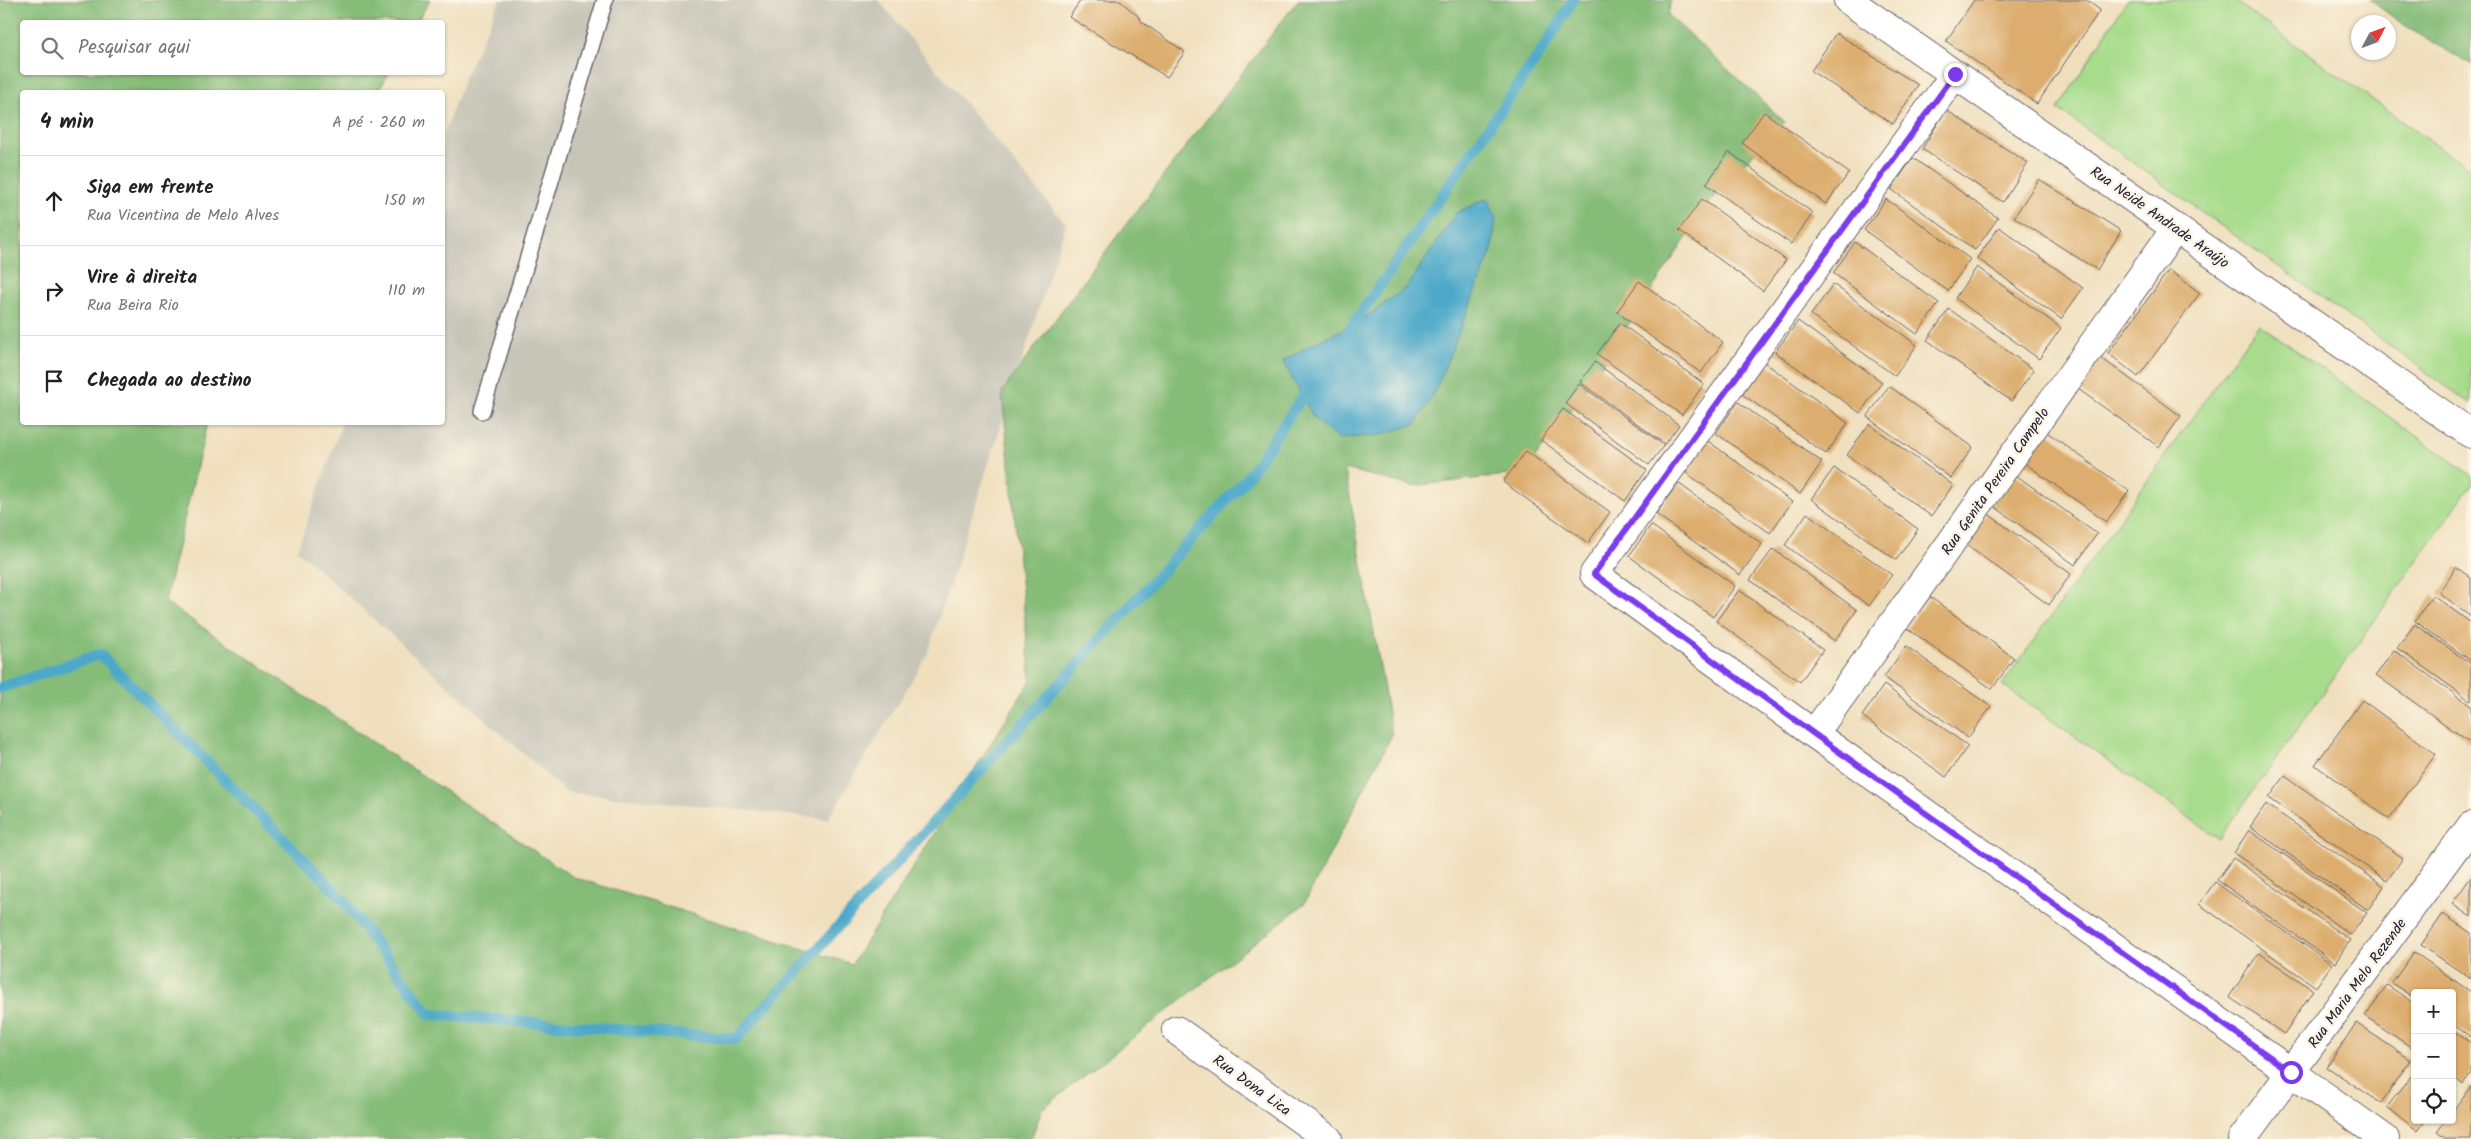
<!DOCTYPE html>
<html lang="pt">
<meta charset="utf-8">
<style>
:root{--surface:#fff;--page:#f2f2f2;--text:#222;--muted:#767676;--line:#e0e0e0}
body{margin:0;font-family:Kalam,sans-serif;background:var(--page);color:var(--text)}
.controls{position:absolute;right:15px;bottom:15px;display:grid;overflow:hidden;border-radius:5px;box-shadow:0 1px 4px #0004}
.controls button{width:45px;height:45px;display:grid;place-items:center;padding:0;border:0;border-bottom:1px solid var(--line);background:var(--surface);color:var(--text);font:25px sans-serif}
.compass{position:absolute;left:2351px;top:15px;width:45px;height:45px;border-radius:50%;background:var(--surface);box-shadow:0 1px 4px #0004;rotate:49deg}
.stop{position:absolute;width:15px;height:15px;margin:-11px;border:4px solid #7c3aed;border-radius:50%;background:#fff}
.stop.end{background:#7c3aed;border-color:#fff;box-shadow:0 1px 5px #0008}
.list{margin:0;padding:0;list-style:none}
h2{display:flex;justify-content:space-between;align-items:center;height:65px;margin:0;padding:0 20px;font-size:21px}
h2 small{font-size:16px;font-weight:400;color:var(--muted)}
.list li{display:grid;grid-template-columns:32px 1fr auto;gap:15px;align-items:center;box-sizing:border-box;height:90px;padding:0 20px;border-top:1px solid var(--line)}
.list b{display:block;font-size:19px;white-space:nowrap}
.list p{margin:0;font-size:16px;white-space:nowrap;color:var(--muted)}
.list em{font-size:16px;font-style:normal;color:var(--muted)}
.icon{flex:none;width:28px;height:28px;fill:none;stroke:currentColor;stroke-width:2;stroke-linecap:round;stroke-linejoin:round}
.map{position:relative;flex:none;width:2471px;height:1139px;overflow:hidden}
.search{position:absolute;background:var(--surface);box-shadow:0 1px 4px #0004;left:20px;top:20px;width:425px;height:55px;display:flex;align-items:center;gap:12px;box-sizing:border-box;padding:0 18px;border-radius:5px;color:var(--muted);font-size:19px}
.panel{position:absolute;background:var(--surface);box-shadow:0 1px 4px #0004;left:20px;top:90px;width:425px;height:335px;border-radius:5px}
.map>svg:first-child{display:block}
</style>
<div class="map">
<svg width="2471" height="1139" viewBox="0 0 2471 1139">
<rect width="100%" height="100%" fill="#fcf5e5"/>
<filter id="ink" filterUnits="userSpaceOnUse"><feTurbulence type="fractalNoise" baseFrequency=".02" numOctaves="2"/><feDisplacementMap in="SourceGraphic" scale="10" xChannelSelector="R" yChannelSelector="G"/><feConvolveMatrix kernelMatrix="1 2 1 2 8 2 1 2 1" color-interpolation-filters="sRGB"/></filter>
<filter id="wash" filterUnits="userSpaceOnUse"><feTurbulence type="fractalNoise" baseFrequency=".0096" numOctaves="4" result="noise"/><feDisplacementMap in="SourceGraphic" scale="20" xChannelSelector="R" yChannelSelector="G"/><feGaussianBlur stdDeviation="1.12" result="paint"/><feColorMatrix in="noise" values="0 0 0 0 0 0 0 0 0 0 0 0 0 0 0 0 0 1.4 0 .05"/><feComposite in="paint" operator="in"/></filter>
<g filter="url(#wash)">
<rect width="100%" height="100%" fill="#efdfbd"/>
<path fill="#c6c5b8" d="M500,0H878L1066,224L927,655L828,819L566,792L297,550L342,423L442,422L443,137L462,83Z"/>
<path fill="#a7dc8c" stroke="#647f64" d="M2127,0H2233L2471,170V404L2058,109Z
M2259,324L2471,475V485L2219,839L2002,685Z"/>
<path fill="#85bc78" stroke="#546f5a" d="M0,0H430L417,22H22V72L389,73L378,92H22V422L207,423L165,602L573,877L852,964L1031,680L1002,392L1102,256L1298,0H1671L1668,15L1785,122L1719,189L1583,393L1524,473L1412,486L1345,469L1392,735L1304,904L1042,1109L1031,1139H0V816L3,813L0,811Z
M2370,0H2471V65L2401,23Z"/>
<path fill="#4ba8c9" stroke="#366582" d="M1487,198L1496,217L1492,250L1436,389L1416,424L1380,435L1338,439L1314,419L1283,361L1310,345L1362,320L1407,287L1456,213Z"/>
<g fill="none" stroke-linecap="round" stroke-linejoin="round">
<path stroke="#4ba8c9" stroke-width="11" d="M1345,336L1547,43L1573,0
M0,688L100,654L341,897L429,1014L736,1039L1246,479L1310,386"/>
</g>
<g id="blocks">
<path fill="#dcad6e" d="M1081,0H1119L1138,16L1142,22L1185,52L1167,77L1069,17Z
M1974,0H2086L2100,10L2037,104L1946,41Z
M1836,33L1918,85L1893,124L1811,71Z
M1946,110L2028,163L2003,202L1922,149Z
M1764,112L1849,173L1826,204L1742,143Z
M1729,152L1813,213L1791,244L1706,184Z
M1913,158L1998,218L1975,250L1891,189Z
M2039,179L2121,231L2097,270L2014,217Z
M1702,199L1786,260L1763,291L1679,230Z
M1886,199L1970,259L1948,291L1864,230Z
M1999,227L2083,288L2061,319L1977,258Z
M1855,242L1939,303L1917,334L1833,273Z
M1977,267L2061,328L2039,359L1955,298Z
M2169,270L2200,293L2138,377L2108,353Z
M1639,281L1723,342L1701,373L1617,312Z
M1833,284L1917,345L1895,376L1811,315Z
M1949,309L2034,370L2011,401L1927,340Z
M1798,321L1882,382L1860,413L1775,352Z
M1620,323L1704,384L1682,415L1597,354Z
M2097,355L2181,416L2159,447L2074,386Z
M1595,362L1679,425L1665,444L1580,382Z
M1764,362L1848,423L1826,454L1742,394Z
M1579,384L1664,445L1649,465L1565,403Z
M1889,386L1973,447L1951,478L1867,417Z
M1738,402L1822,462L1800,494L1716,433Z
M1563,409L1647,470L1625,501L1541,440Z
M1869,424L1953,485L1931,516L1847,455Z
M2044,430L2129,491L2106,522L2022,461Z
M1708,441L1792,502L1770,533L1685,472Z
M1526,451L1610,512L1588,543L1503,482Z
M1834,468L1918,529L1896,560L1811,499Z
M2013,473L2097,534L2075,565L1991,504Z
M1678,483L1762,544L1740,575L1656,514Z
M1807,513L1892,575L1869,606L1785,545Z
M1987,513L2071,574L2049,605L1965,544Z
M1651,525L1735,586L1713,617L1629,556Z
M1773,549L1857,610L1835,641L1750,580Z
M2456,567L2471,578V616L2439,593Z
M1739,590L1823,650L1800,682L1716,621Z
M2433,595L2471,623V661L2415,621Z
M1930,597L2014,658L1992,689L1907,628Z
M2415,624L2471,664V701L2397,648Z
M1906,646L1991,707L1968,738L1884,677Z
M2394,650L2471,706V743L2376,675Z
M1884,685L1968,746L1946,777L1862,716Z
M2362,700L2436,754L2389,819L2315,765Z
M2285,776L2403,858L2387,881L2269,798Z
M2266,804L2384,886L2368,910L2250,827Z
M2249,830L2367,913L2351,935L2234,853Z
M2233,858L2350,940L2335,963L2217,880Z
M2471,877V917L2452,904Z
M2215,882L2332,964L2316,987L2199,904Z
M2443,914L2471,933V979L2421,945Z
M2414,952L2471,992V1037L2452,1024V993H2415V999L2392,983Z
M2259,953L2313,990L2284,1034L2229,997Z
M2387,985L2415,1004V1050L2365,1016Z
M2356,1023L2411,1060L2381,1103L2327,1067Z
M2452,1030L2471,1043V1073L2463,1084L2452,1076Z
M2415,1071V1120H2426L2418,1131L2387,1107Z
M2471,1086V1139H2446L2437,1132L2446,1120H2452V1112Z"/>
</g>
</g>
<g filter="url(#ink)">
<use href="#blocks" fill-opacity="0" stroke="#6a6468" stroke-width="1"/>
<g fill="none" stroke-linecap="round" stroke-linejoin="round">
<g stroke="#6a6468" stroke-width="18">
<path id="lane" d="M482,411L605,0"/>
</g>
<g stroke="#6a6468" stroke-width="30">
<path id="street" d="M1848,0L2471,434
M1955,74L1594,574L1814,734L2385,1139
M1814,734L2176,228
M1176,1030L1328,1139
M2242,1139L2471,826"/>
</g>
<use href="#lane" stroke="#fff" stroke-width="15"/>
<use href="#street" stroke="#fff" stroke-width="28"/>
</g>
</g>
<g fill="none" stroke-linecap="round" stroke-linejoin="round" filter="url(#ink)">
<path stroke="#7c3aed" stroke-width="6" d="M1955,74L1594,574L1814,734L2291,1072"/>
</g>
<g text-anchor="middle" stroke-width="5" stroke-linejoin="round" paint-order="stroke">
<g font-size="15" fill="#22223b" stroke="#fcf5e5">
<text transform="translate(2160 217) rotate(35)" y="5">Rua Neide Andrade Araújo</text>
<text transform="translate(1995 481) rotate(-55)" y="5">Rua Genita Pereira Campelo</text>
<text transform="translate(2357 983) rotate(-54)" y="5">Rua Maria Melo Rezende</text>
<text transform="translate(1252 1085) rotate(36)" y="5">Rua Dona Lica</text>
</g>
</g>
</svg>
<div class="controls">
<button>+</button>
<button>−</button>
<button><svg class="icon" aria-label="locate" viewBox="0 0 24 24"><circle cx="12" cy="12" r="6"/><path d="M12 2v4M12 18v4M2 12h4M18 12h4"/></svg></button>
</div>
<svg class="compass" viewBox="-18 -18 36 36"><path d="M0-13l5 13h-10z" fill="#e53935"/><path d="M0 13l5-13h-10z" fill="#767676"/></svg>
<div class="stop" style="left:2291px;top:1072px"></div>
<div class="stop end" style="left:1955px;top:74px"></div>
<div class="search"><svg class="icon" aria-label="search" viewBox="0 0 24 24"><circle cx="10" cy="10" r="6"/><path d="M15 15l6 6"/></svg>Pesquisar aqui</div>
<section class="panel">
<h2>4 min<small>A pé · 260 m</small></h2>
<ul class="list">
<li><svg class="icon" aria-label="ahead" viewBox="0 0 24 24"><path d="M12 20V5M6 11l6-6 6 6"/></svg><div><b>Siga em frente</b><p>Rua Vicentina de Melo Alves</p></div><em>150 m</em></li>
<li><svg class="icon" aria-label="right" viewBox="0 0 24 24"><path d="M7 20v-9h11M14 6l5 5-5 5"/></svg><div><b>Vire à direita</b><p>Rua Beira Rio</p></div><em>110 m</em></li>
<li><svg class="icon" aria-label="arrive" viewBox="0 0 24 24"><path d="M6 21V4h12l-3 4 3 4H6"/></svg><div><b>Chegada ao destino</b></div></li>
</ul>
</section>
</div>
